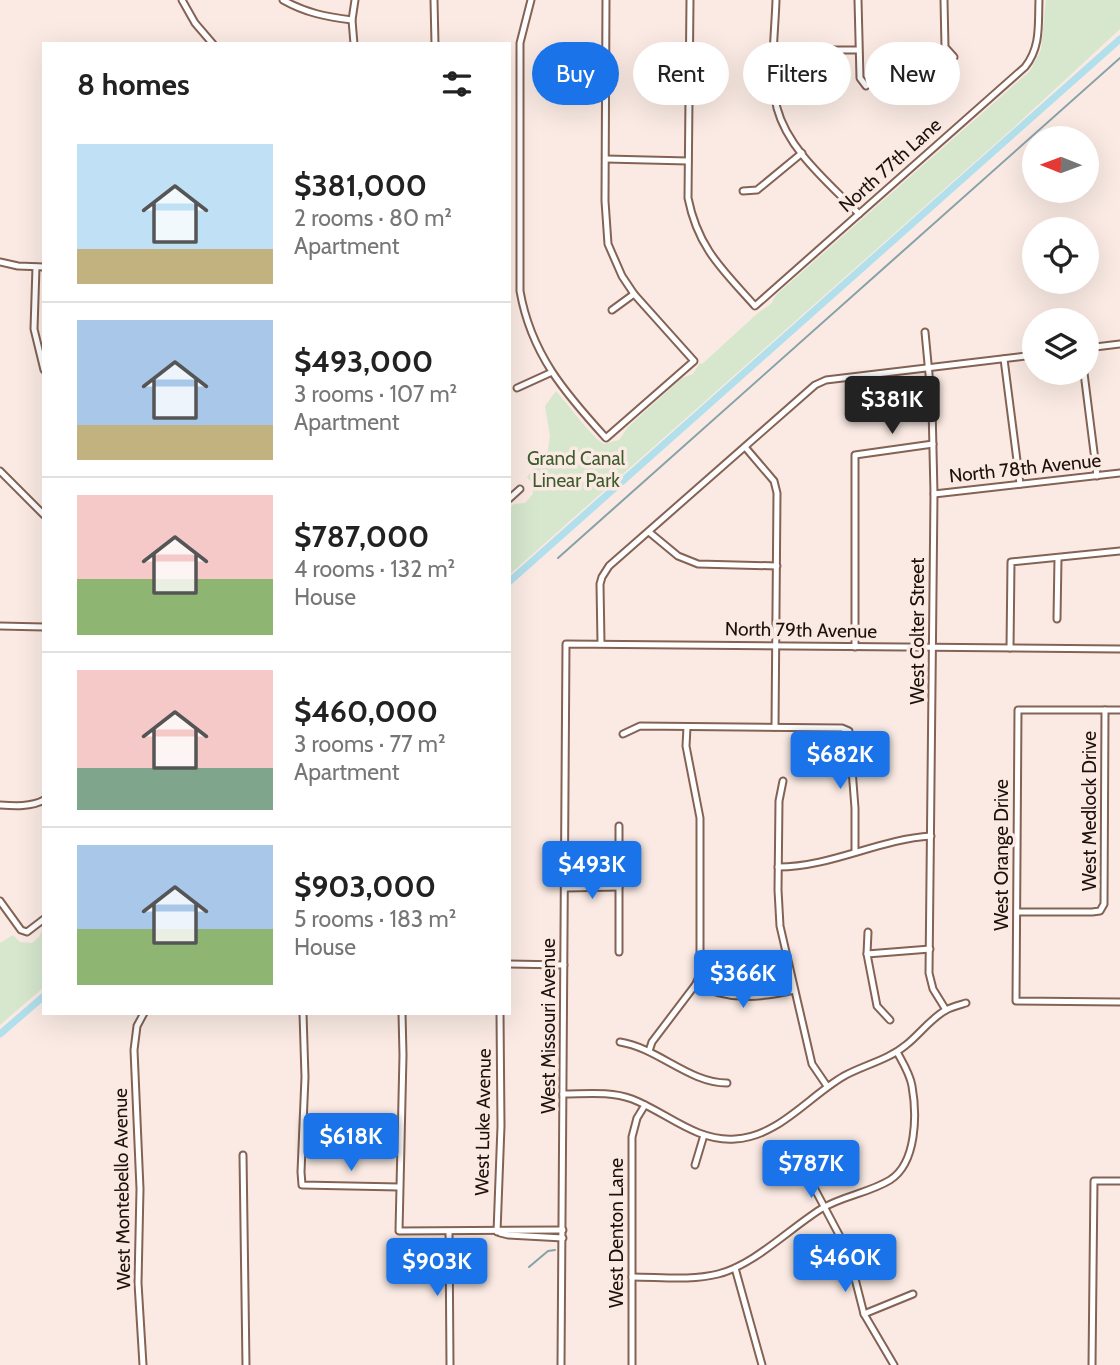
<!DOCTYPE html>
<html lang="en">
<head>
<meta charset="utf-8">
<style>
  :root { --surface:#fff; --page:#f6f6f6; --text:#222; --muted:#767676; --line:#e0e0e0; --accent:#1a73e8 }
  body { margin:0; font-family:Cabin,sans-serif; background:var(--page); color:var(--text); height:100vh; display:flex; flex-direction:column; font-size:26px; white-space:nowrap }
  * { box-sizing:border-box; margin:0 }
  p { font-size:23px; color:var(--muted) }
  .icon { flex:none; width:38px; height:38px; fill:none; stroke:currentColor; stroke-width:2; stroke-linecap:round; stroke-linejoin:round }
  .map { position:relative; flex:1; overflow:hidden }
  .details { position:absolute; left:42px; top:42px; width:469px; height:973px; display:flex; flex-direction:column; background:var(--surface); border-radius:0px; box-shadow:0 7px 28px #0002 }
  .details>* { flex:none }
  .hud { position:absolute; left:532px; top:42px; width:483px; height:63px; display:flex; gap:14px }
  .needle { width:46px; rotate:271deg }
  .tools { position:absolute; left:1022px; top:126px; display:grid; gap:14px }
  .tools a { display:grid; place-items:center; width:77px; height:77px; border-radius:50%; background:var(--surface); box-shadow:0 7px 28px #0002; font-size:35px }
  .price { position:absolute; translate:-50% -60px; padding:0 16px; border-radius:7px; background:var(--accent); color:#fff; font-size:23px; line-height:46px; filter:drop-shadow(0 2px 4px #0008) }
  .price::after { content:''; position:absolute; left:50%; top:42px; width:21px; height:16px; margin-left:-10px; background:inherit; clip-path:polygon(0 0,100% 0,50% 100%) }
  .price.on { background:#222; color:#fff }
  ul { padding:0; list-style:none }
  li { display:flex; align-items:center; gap:21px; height:175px; padding:0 35px }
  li+li { border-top:2px solid var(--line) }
  li span { display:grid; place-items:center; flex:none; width:196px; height:140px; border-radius:0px; color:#555 }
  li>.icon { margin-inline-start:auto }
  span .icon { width:84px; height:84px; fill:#fffc; stroke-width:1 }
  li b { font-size:30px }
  h2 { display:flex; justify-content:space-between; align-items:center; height:84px; padding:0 35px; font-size:30px }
  .pill { padding:0 24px; border-radius:32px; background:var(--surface); box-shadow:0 7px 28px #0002; font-size:24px; line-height:63px }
  .pill.on { background:var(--accent); color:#fff }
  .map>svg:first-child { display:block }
  .green { fill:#d6e7ce }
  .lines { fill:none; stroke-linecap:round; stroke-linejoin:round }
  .stream { stroke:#85a1a9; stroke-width:2 }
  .canal { stroke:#b1dfec; stroke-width:7 }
  .minor-casing { stroke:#846254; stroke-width:9 }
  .minor { stroke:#fff; stroke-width:5 }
  .labels { text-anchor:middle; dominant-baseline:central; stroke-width:7; stroke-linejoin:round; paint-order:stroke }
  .street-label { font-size:19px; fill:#1e110c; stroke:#faeae3 }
  .park-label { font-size:19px; fill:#3d5c2d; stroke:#faeae3 }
</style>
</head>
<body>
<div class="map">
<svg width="1120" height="1365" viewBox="0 0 1120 1365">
  <rect width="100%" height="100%" fill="#faeae3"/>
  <g class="green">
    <path d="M1046,0H1120V29L1012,129L509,575V507L514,504L525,503L533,494L532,484L527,477L548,450L550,436L545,406L556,391C566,402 594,440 604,444L619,440L628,427L682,378L693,374L700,363L702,364L758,313L771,304L776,295L1030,71L1041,50Z"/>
    <polygon points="44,926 44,987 0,1025 0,943 13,935 20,942 32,943 39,937"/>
  </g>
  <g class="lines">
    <g class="stream">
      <polyline points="558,558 1120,58"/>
      <polyline points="529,1267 548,1251 555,1250"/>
    </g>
    <g class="canal">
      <polyline points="509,582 1120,39"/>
      <polyline points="0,1034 44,996"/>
    </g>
    <defs>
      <g id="minor">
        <polyline points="182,0 195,23 213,44"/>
        <path d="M283,0C306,13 327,17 352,20"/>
        <polyline points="434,0 435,44"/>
        <path d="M531,0L520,43V291C531,354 565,393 606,438L694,361L634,294L622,276L608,244L605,201L606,0"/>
        <path d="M690,0L688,198C698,248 722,269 755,306L1025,67C1041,47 1038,25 1039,0"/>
        <path d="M776,0C775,34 769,74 777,108C788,150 830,184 859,214"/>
        <polyline points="858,0 860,78 866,86"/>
        <polyline points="944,0 945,47 954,57"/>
        <polyline points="354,44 352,20 355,0"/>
        <polyline points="775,50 857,50"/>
        <polyline points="606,159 688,161"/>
        <polyline points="743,191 757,190 802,153"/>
        <polyline points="0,262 18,266 44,267"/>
        <polyline points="36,267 34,329 44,370"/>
        <polyline points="612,310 634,294"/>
        <polyline points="925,332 932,406 934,494 929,973 933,989 946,1010"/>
        <polyline points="1087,348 1120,344"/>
        <polyline points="1004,359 1020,484"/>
        <polyline points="1084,373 1097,476"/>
        <polyline points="517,388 550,373"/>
        <polyline points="745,447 774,481 777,493 775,727"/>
        <polyline points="0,471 44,515"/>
        <polyline points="934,494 1120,473"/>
        <polyline points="509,499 520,489"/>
        <polyline points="649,532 678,556 698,564 777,566"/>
        <polyline points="1057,619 1058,558"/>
        <polyline points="0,626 44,627"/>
        <polyline points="601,643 600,584 602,577 609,566 815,385 826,380 1034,355"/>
        <polyline points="855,647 855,455 933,444"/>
        <polyline points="1010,648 1011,562 1120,551"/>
        <polyline points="1120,710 1018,710 1016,1001 1120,1002"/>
        <polyline points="623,734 640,726 842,728 849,731 855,808 855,852"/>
        <polyline points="783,781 779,801 778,890 780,926 812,1064 827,1086"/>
        <path d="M0,805C15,806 31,807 44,800"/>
        <path d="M778,867C831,867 879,839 931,836"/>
        <polyline points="565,888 619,887"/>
        <polyline points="0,901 21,930 27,932 44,919"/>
        <polyline points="1017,912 1092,912 1100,911 1104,904 1105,710"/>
        <polyline points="868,932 867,954 877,1006 890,1020"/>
        <polyline points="619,952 619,826"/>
        <polyline points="867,954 930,949"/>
        <polyline points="509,964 564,965"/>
        <path d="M696,984C728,1001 760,998 794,990"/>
        <polyline points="303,1013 305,1077 301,1172 302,1185 399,1187"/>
        <polyline points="402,1013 403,1055 399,1231 563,1230"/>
        <path d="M620,1042C658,1048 689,1083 727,1083"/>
        <polyline points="649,1051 652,1042 696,984 700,974 700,818 686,746 687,727"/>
        <path d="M563,1094C586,1094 610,1091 632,1099C666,1112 696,1142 735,1139C778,1137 809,1096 844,1076C864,1065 888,1060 906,1045C919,1035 930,1019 946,1010C951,1007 959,1005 966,1003"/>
        <polyline points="243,1155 246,1365"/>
        <polyline points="695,1165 704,1135"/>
        <polyline points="810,1180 845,1246 852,1267 864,1314 894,1365"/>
        <polyline points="449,1232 450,1365"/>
        <polyline points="497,1232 501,1126 500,1013"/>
        <polyline points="500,1233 508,1235 563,1238"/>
        <polyline points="735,1268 762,1365"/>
        <path d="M632,1277C660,1277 691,1281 718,1274C754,1265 789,1229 821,1209C842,1196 869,1193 890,1180C917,1163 917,1114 912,1086C910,1074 903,1063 897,1052"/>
        <polyline points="864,1314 913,1294"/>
        <polyline points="143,1365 138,1283 140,1189 134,1050 137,1026 144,1013"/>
        <polyline points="561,1365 566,644 1120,649"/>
        <polyline points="632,1365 632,1137 637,1118 645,1105"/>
        <polyline points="1092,1365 1094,1181 1120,1181"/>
      </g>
    </defs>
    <use href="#minor" class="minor-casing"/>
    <use href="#minor" class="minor"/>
  </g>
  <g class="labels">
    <g class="street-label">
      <text transform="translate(890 165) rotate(-42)">North 77th Lane</text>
      <text transform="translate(1025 468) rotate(-6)">North 78th Avenue</text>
      <text transform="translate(801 630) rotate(1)">North 79th Avenue</text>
      <text transform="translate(917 631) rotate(-90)">West Colter Street</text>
      <text transform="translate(1089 811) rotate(-90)">West Medlock Drive</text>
      <text transform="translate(1001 855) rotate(-90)">West Orange Drive</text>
      <text transform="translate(548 1026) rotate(-90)">West Missouri Avenue</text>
      <text transform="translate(483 1122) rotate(-89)">West Luke Avenue</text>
      <text transform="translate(122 1189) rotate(-91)">West Montebello Avenue</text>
      <text transform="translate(616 1233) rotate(-90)">West Denton Lane</text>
    </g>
    <g class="park-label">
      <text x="576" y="458">Grand Canal<tspan x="576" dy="22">Linear Park</tspan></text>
    </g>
  </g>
</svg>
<div class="tools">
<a><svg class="needle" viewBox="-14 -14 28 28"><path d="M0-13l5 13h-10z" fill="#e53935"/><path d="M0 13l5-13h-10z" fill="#767676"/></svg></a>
<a><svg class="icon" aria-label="locate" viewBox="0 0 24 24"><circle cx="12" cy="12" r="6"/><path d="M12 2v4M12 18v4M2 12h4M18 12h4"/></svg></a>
<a><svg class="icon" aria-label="layers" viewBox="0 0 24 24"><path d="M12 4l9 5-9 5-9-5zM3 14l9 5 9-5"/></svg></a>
</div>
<b class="price on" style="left:892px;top:436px">$381K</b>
<b class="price" style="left:840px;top:791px">$682K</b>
<b class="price" style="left:592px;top:901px">$493K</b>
<b class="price" style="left:743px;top:1010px">$366K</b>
<b class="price" style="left:351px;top:1173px">$618K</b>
<b class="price" style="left:811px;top:1200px">$787K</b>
<b class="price" style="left:845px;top:1294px">$460K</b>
<b class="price" style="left:437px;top:1298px">$903K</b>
<div class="hud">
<a class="pill on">Buy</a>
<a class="pill">Rent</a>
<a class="pill">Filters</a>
<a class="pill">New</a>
</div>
<section class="details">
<h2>8 homes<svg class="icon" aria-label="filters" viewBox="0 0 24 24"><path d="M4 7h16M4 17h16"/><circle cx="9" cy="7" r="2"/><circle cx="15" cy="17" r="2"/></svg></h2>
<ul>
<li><span style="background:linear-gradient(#bfe0f5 75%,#c2b280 0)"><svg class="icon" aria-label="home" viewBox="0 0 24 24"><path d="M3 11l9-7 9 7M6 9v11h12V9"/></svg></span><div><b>$381,000</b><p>2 rooms · 80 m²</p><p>Apartment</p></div></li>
<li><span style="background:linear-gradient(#a9c7e8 75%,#c2b280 0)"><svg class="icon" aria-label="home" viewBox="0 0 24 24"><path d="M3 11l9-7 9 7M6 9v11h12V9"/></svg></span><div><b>$493,000</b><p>3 rooms · 107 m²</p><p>Apartment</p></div></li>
<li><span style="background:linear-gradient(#f6c9c9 60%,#8fb573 0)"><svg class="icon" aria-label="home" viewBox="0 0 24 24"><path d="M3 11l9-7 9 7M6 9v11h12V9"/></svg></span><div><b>$787,000</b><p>4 rooms · 132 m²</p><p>House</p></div></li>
<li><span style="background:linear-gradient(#f6c9c9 70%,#7fa58c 0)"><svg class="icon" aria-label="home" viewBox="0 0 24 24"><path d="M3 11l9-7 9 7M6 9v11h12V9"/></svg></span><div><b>$460,000</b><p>3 rooms · 77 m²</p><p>Apartment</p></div></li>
<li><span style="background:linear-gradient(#a9c7e8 60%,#8fb573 0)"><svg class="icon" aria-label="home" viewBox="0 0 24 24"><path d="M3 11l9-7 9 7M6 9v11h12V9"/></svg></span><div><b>$903,000</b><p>5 rooms · 183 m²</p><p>House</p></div></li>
</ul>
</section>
</div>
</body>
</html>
